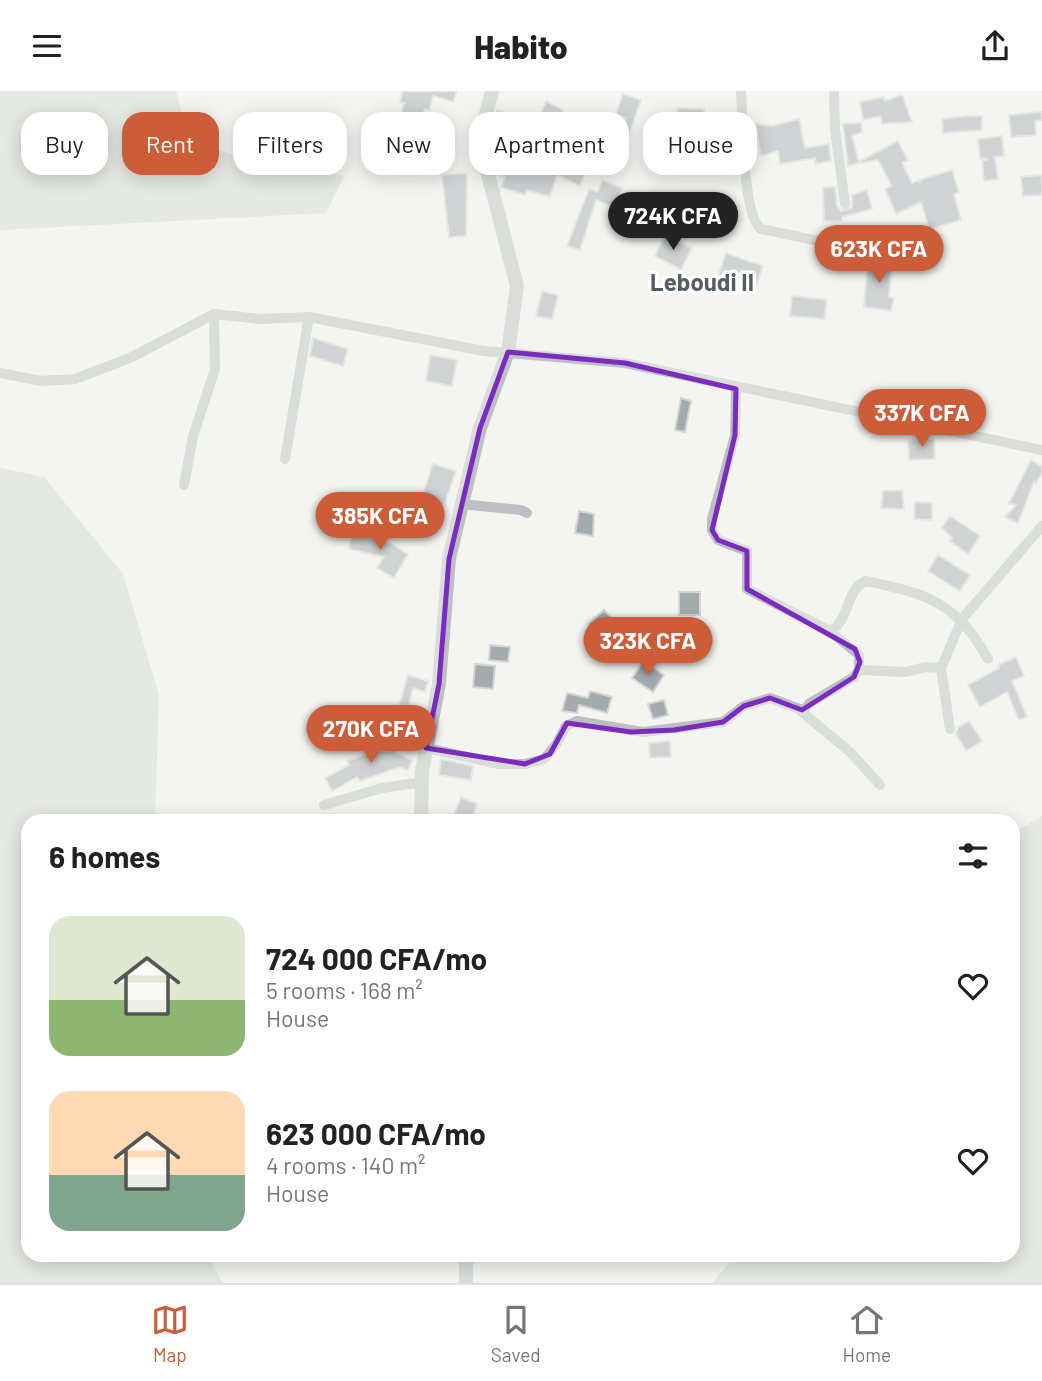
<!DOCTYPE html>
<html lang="en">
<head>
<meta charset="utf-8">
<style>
  :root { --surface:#fff; --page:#f6f6f6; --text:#222; --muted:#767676; --line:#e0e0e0; --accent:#cd5c38 }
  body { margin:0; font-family:Barlow,sans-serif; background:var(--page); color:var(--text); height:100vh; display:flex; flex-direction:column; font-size:26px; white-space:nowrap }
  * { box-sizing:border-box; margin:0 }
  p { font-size:23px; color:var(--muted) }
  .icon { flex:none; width:38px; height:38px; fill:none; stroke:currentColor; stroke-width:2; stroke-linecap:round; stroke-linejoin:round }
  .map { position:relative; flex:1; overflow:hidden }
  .details { position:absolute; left:21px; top:723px; width:999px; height:448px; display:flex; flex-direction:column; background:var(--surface); border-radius:21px; box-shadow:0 4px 18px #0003 }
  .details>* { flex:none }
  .guide { position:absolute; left:21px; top:21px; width:1001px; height:63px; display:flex; gap:14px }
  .price { position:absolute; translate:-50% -60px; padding:0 16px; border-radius:24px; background:var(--accent); color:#fff; font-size:23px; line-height:46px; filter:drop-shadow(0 2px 4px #0008) }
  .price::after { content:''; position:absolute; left:50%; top:42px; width:21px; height:16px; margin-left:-10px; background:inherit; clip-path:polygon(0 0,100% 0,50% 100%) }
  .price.selected { background:#222; color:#fff }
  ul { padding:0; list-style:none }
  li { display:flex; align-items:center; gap:21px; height:175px; padding:0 28px }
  li span { display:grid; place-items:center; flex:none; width:196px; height:140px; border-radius:21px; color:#555 }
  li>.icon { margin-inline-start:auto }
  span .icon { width:84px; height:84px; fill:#fffc; stroke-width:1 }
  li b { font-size:30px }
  h2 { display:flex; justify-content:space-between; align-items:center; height:84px; padding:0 28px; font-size:30px }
  .tag { padding:0 24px; border-radius:21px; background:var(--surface); box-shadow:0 4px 18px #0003; font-size:24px; line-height:63px }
  .tag.selected { background:var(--accent); color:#fff }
  header { display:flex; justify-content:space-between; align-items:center; height:91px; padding:0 28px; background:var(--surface); font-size:32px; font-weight:800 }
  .tabs { display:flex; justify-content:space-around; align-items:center; height:98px; border-top:2px solid var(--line); background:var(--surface); font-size:19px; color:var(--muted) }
  .tabs a { display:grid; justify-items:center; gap:4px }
  .tabs .selected { color:var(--accent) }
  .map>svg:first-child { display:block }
  .green { fill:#d5dad3 }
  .building { fill:#a4abaf; stroke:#d5d5d4; stroke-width:2 }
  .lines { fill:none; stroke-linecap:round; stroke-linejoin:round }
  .minor { stroke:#bcc0c2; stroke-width:10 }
  .tertiary { stroke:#bcc0c2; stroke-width:14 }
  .marked { fill:none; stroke:#7b2cbf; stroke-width:5; stroke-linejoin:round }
  .labels { text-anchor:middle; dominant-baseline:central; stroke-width:7; stroke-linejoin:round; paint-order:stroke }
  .quarter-label { font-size:24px; font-weight:bold; fill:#545d64; stroke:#fff }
</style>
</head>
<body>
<header><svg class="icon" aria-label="menu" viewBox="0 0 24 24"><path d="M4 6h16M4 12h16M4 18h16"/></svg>Habito<svg class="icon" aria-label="share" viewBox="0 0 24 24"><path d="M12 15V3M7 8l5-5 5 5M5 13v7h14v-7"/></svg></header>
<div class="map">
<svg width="1042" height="1192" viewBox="0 0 1042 1192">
  <rect width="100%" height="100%" fill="#f4f4f1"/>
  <g class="green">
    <polygon points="0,0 176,0 188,45 229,63 344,85 326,122 0,139"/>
    <polygon points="0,377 44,386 123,483 159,604 155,730 28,730 28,1164 207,1164 223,1192 0,1192"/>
    <polygon points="1042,725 1042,1192 712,1192 736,1164 1013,1164 1013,742"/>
  </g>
  <g class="building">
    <polygon points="403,0 457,0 453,11 433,5 429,19 425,18 421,29 413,27 412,32 400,28 404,12 400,11"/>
    <polygon points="623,3 641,9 625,55 616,53 626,27 616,23"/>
    <polygon points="902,4 912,31 882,33 880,25 863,29 860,11 884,6 885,10"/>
    <polygon points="546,10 563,19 557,36 575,42 573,48 595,55 580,95 557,84 550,106 527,99 525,104 501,96 505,86 498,84 496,77 508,46 529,53"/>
    <polygon points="677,17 704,18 704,35 690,36 690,31 675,29"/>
    <polygon points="497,19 515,25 510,44 492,38"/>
    <polygon points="1042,21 1042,29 1035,30 1036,44 1011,46 1009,24"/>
    <polygon points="965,25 982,25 982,39 943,42 942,28"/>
    <polygon points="799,28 805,57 829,53 831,70 816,73 815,67 780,73 778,60 761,65 755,33 772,35"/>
    <polygon points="861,32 862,41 852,45 859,72 848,75 843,33"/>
    <polygon points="1002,45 1004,65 995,66 998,88 984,90 982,70 988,68 980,67 978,48"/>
    <polygon points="898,50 908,69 902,72 912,92 918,90 920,92 919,89 952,79 959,101 954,103 961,129 929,138 921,111 896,123 885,98 892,95 878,69 861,72 860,70"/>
    <polygon points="467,82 466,145 449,146 442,84"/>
    <polygon points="1042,84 1042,104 1023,105 1021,86"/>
    <polygon points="602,89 622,97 614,116 596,109 580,159 567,155 589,98 598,101"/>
    <polygon points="835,96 837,115 841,120 852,117 852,104 867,99 872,118 842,126 842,130 824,130 823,97"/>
    <polygon points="665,144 692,157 681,179 655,165"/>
    <polygon points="726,162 763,175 753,204 716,191"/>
    <polygon points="868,167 892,170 889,206 894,207 891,220 864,216"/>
    <polygon points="542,200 558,204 552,228 536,225"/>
    <polygon points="792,205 827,209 824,228 790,225"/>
    <polygon points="313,247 348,258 343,275 310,265"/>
    <polygon points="430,264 457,269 452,295 426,290"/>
    <polygon points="681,307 691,310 685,341 675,339"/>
    <polygon points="934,348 935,368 909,369 908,349"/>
    <polygon points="1031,369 1042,376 1042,383 1036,392 1034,391 1018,432 1005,426 1016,414 1009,412"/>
    <polygon points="433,373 456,380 443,418 420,411"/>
    <polygon points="902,399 904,418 881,417 883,400"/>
    <polygon points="915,411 932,412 932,429 914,428"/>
    <polygon points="579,420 594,423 593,445 575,442"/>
    <polygon points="950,425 980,445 968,463 950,450 952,447 942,437"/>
    <polygon points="352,442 372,447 374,443 408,463 394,487 377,477 384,466 349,458"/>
    <polygon points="938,464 970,484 960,500 928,480"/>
    <rect x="679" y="501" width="21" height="23"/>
    <polygon points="604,519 619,535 606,546 599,538 595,542 588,533"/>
    <polygon points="490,554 510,556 508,571 489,569"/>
    <polygon points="1016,566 1024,585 1012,590 1027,626 1019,629 1007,601 980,616 968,594 999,577 998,574"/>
    <polygon points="644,570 664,584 653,601 632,587"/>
    <polygon points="475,573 495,575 493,598 473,596"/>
    <polygon points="408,584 428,590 425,601 413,597 406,625 397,623"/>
    <polygon points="590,600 612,606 607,622 579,614 577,622 562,620 567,602 588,607"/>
    <polygon points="664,609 668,624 653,628 648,613"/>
    <polygon points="969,630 982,650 966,660 956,643 958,637"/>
    <polygon points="393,642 401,644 396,662 412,669 408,679 400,676 360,690 357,686 332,700 325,687 349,674 347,670 389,655"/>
    <polygon points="670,650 671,666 650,667 649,652"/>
    <polygon points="441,668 473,675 471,689 439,684"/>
    <polygon points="461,706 477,713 471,730 454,724"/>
  </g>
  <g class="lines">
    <g class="minor">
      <path d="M741,0C743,28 742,123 761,138L866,160"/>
      <polyline points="834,0 835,38 845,113"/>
      <polyline points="0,282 41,290 75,288 132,266 214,223 260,228 309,226 484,260 625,272 1042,359"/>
      <polyline points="736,298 735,344 712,428 712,439 718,449 747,460 747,498 830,540 859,564 859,579 854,586 810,612 802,621 850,661 880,694"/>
      <polyline points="285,368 309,226"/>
      <polyline points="184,394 193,345 215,278 214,223"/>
      <polyline points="461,413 521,419 527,422"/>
      <path d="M830,540C850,531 845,498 866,490C928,503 956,511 988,568"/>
      <polyline points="859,579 906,581 925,576 941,577"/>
      <polyline points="950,638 941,577 962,528 1042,435"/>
      <polyline points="426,657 499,673 525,673 544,668 556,654 566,635 577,630 643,641 723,631 744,615 770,607 802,619"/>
      <polyline points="324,714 382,697 422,691"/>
      <polyline points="812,1164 821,1166"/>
    </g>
    <g class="tertiary">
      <polyline points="421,730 422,680 439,593 449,468 480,337 508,261 517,195 483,64 481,42 492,0"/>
      <polyline points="466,1164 466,1192"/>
    </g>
  </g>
  <path d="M0 0H1042V1192H0ZM508,261L625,272L736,298L735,344L712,439L718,449L747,460V498L855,558L860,571L854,586L802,619L770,607L744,615L723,631L674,639L631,641L567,632L550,663L525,673L426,657L439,593L449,468L480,337Z" fill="#f4f4f1" fill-opacity=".55" fill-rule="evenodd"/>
  <path class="marked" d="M508,261L625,272L736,298L735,344L712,439L718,449L747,460V498L855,558L860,571L854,586L802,619L770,607L744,615L723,631L674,639L631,641L567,632L550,663L525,673L426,657L439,593L449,468L480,337Z"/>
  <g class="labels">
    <g class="quarter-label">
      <text x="702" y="190">Leboudi II</text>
    </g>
  </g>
</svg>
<b class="price selected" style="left:673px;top:161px">724K CFA</b>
<b class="price" style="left:879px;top:194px">623K CFA</b>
<b class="price" style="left:922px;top:358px">337K CFA</b>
<b class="price" style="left:380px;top:461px">385K CFA</b>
<b class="price" style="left:648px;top:586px">323K CFA</b>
<b class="price" style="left:371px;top:674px">270K CFA</b>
<div class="guide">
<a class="tag">Buy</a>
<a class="tag selected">Rent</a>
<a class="tag">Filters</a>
<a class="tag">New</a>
<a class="tag">Apartment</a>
<a class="tag">House</a>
</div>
<section class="details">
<h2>6 homes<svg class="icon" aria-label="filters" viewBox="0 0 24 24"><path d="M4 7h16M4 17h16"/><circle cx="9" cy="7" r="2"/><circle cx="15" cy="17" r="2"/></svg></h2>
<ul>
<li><span style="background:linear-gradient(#dfe7d0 60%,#8fb573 0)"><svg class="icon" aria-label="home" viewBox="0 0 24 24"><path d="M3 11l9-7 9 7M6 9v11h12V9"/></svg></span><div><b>724 000 CFA/mo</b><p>5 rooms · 168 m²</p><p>House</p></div><svg class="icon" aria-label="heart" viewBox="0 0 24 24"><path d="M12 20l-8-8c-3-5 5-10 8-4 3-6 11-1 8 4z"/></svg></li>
<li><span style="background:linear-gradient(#ffd9b3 60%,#7fa58c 0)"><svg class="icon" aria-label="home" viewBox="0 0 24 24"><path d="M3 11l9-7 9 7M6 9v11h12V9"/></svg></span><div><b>623 000 CFA/mo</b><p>4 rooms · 140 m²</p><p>House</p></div><svg class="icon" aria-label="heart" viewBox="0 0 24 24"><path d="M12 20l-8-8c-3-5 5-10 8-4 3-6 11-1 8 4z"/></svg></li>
</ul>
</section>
</div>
<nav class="tabs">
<a class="selected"><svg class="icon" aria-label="map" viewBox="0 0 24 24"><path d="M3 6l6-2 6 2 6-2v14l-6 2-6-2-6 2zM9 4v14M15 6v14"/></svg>Map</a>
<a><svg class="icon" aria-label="saved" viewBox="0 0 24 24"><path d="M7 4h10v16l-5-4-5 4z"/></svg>Saved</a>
<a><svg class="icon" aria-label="home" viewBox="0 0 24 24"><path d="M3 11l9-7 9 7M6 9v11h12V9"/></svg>Home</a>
</nav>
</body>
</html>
